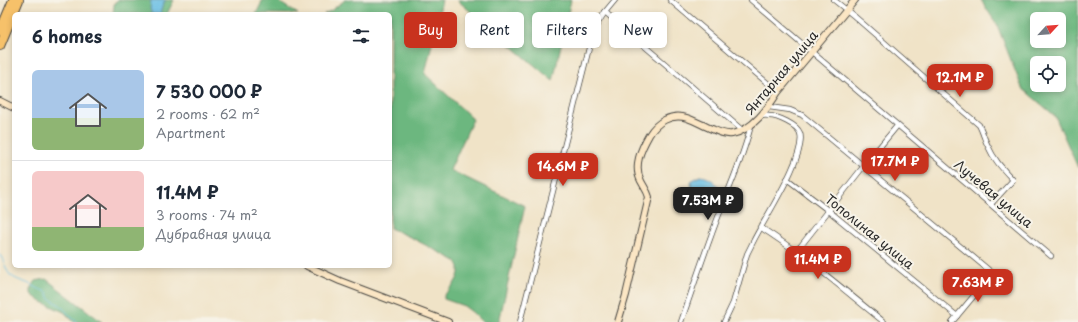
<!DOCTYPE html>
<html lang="en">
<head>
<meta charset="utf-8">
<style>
  :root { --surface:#fff; --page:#f6f6f7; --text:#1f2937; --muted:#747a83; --line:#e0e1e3; --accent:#c8321e }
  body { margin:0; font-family:"Playpen Sans",sans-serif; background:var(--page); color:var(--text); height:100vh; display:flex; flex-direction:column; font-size:15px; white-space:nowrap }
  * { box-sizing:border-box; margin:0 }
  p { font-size:13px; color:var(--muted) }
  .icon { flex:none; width:22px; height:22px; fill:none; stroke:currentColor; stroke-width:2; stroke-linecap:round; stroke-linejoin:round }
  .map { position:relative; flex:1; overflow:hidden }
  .drawer { position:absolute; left:12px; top:12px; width:380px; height:256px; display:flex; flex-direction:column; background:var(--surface); border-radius:6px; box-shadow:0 2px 6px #0003 }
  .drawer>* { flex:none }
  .hud { position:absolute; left:404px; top:12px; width:380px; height:36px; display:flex; gap:8px }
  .needle { width:26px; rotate:64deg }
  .controls { position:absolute; left:1030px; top:12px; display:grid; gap:8px }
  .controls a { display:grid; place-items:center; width:36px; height:36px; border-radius:6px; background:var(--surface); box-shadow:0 2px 6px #0003; font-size:20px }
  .price { position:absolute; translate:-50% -34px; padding:0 9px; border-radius:8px; background:var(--accent); color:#fff; font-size:13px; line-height:26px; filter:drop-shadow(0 1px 2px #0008) }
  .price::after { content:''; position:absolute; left:50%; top:24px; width:12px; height:9px; margin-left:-6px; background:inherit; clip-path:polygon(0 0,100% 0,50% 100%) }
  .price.selected { background:#222; color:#fff }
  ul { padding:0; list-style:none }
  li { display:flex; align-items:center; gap:12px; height:100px; padding:0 20px }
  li+li { border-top:1px solid var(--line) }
  li span { display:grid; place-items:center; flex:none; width:112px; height:80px; border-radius:6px; color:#555 }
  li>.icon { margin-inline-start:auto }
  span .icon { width:48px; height:48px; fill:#fffc; stroke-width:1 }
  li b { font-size:17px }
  h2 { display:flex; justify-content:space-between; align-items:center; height:48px; padding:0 20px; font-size:17px }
  .chip { padding:0 14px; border-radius:6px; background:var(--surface); box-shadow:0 2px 6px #0003; font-size:14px; line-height:36px }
  .chip.selected { background:var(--accent); color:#fff }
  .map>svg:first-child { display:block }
  .forest { fill:#6cb77f; stroke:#4c7155; fill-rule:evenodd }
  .water { fill:#67bee4; stroke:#497488 }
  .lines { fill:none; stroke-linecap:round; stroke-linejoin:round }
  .stream { stroke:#67bee4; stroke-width:1 }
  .street-casing { stroke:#494742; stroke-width:6 }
  .secondary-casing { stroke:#494742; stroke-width:8 }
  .highway-casing { stroke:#494742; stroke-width:10 }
  .street { stroke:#fff; stroke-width:4.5 }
  .secondary { stroke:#fbe6c4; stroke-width:6 }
  .highway { stroke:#f6c16b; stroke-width:8 }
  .labels { text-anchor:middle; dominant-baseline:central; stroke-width:4; stroke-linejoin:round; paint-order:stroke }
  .street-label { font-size:13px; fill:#2b2b2b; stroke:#f7f3e8 }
</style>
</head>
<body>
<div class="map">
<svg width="1078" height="322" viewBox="0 0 1078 322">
  <rect width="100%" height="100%" fill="#f7f3e8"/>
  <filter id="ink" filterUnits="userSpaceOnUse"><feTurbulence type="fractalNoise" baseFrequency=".025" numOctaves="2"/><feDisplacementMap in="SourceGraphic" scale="8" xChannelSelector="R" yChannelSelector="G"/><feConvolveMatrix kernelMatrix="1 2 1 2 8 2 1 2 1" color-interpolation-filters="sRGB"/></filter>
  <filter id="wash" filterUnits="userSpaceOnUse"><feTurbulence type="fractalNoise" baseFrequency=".012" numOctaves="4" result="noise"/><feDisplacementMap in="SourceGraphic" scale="16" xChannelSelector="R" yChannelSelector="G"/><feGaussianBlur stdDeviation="0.9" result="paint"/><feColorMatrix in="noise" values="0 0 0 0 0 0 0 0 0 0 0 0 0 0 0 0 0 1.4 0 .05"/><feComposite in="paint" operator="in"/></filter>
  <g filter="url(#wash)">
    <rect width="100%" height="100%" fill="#f0e3c7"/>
    <g class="forest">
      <polygon points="118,0 174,0 167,14 113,14 114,5 115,2"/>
      <polygon points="262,0 279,0 282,4 298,14 256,14 261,4"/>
      <path d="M345,0H442L425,74L473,119L450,170L525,206L499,322H482L472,312L464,306L444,299V295C451,288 461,278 459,267C459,266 456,261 456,261L412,238L390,228V14H324L332,10Z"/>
      <polygon points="457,0 571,0 553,81"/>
      <path d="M981,0H1078V168L1055,116L1022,88L997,25ZM1037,19H1059V41H1037ZM1037,63H1059V85H1037Z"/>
      <polygon points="46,279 102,322 74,322 64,312 40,301 31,294 31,288 35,281"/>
    </g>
    <g class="water">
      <polygon points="151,0 166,0 163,4 160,14 152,14 150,9"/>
      <path d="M700,176C714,176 732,197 714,206L707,203L692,192L691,181Z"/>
    </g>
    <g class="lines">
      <path class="stream" d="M0,255C5,261 5,269 10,275C15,279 21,281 27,283C34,286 40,290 47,292L50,299L60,305L71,317L77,322"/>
    </g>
  </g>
  <g filter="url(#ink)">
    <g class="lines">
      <defs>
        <g id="street">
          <polyline points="670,0 778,92"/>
          <polyline points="751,0 1051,256"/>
          <path d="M834,0L854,16L979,125C983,132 984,139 988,146C994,160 1003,169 1013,180L991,204"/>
          <polyline points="605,12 742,130"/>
          <polyline points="769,107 790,110 802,115 1008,286"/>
          <polyline points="787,179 829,211 957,316"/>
          <path d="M760,227C803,254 844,290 884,322"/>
          <polyline points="796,252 863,167 897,126"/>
          <polyline points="520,322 589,48 596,26 605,12 615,0"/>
          <path d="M681,322C694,285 706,248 720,212C731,183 744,155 751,125"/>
          <path d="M724,322L733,303L747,254L753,242C764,219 807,155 800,133C797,125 778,116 769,116C766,115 763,116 760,116"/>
          <polyline points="952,322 992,274"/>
        </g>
        <g id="secondary">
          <polyline points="0,101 14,108"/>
          <polyline points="307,266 340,281 448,322"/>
          <path d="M618,322L626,295L649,197C647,190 644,187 641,181C633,166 641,149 649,135C657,122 671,113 687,118C696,121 704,126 712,129C719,132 725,135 732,134C753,130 768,108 778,92L855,0"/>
        </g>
        <g id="highway">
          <polyline points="0,31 13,0"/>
          <polyline points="0,46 19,0"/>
        </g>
      </defs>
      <use href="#street" class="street-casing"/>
      <use href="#secondary" class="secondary-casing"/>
      <use href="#highway" class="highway-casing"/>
      <use href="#street" class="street"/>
      <use href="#secondary" class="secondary"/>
      <use href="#highway" class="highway"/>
    </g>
  </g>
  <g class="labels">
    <g class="street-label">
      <text transform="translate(781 72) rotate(-50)">Янтарная улица</text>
      <text transform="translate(994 193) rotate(40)">Лучевая улица</text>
      <text transform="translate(870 231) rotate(39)">Тополиная улица</text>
    </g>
  </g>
</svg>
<div class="controls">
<a><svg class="needle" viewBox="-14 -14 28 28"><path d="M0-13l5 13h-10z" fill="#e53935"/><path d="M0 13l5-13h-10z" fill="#747a83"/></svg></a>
<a><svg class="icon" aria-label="locate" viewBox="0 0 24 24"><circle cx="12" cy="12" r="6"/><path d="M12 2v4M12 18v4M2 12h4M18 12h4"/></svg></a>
</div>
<b class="price" style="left:960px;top:98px">12.1M ₽</b>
<b class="price" style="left:895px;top:182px">17.7M ₽</b>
<b class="price" style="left:563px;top:187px">14.6M ₽</b>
<b class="price selected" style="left:708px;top:221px">7.53M ₽</b>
<b class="price" style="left:818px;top:280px">11.4M ₽</b>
<b class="price" style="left:978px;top:303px">7.63M ₽</b>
<div class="hud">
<a class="chip selected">Buy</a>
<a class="chip">Rent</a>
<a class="chip">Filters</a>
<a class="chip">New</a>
</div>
<section class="drawer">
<h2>6 homes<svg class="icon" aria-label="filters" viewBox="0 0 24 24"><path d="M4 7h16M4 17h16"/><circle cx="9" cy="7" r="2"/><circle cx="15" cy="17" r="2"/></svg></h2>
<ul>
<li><span style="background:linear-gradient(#a9c7e8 60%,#8fb573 0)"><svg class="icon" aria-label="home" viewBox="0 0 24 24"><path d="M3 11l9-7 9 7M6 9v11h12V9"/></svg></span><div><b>7 530 000 ₽</b><p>2 rooms · 62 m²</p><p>Apartment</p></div></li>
<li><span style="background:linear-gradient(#f6c9c9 70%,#8fb573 0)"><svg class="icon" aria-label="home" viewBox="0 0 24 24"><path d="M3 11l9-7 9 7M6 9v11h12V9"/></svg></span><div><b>11.4M ₽</b><p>3 rooms · 74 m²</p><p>Дубравная улица</p></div></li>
</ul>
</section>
</div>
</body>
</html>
